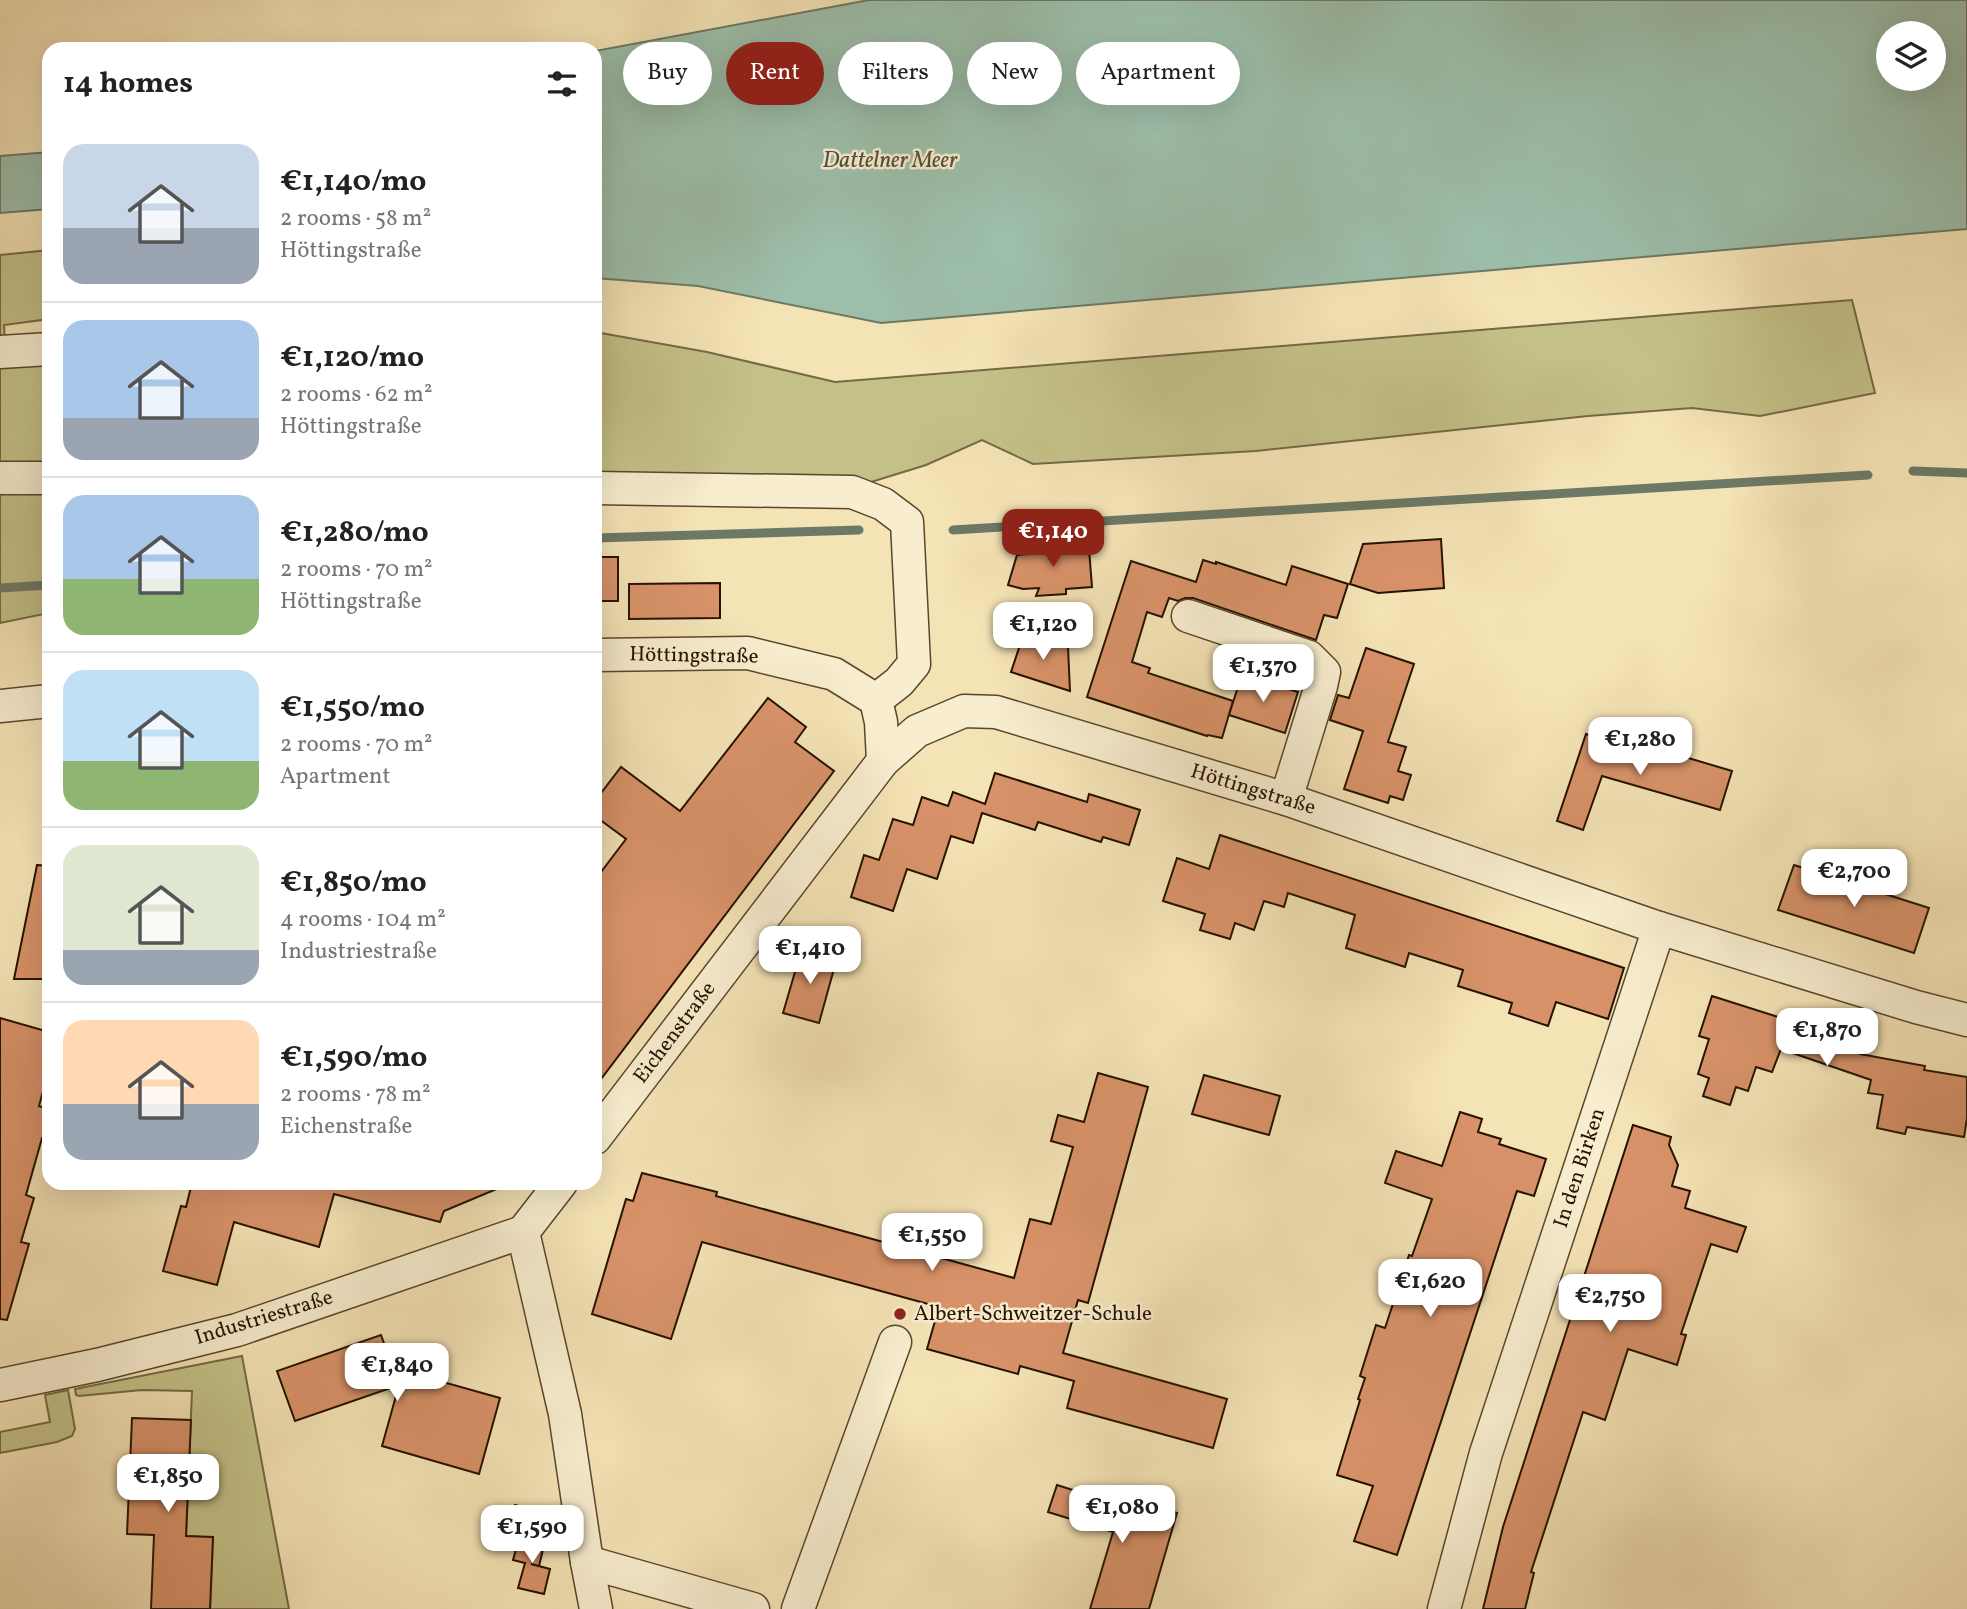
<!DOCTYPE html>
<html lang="en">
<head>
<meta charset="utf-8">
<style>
  :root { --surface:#fff; --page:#f2f2f2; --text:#222; --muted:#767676; --line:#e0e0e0; --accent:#8f2418 }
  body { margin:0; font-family:Vollkorn,serif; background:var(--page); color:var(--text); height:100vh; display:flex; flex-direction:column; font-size:26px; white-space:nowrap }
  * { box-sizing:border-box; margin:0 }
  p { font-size:23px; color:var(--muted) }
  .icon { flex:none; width:38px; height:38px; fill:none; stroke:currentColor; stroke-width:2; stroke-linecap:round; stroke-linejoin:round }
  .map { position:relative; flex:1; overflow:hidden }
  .drawer { position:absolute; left:42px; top:42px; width:560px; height:1148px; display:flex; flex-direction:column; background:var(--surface); border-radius:21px; box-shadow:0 7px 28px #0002 }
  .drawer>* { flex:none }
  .top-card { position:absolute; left:623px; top:42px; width:665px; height:63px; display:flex; gap:14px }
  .fabs { position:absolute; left:1876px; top:21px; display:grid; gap:14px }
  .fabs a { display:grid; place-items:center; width:70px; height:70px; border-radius:50%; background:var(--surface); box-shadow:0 7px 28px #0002; font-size:35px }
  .price { position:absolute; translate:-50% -60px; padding:0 16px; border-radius:14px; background:#fff; color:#222; font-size:23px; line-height:46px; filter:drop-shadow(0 2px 4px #0008) }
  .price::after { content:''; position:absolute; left:50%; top:42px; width:21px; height:16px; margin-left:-10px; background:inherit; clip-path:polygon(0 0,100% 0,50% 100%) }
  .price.selected { background:var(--accent); color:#fff }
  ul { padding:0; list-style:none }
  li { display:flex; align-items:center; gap:21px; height:175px; padding:0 21px }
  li+li { border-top:2px solid var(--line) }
  li span { display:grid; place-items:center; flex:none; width:196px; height:140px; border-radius:21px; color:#555 }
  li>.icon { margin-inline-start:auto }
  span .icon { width:84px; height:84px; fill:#fffc; stroke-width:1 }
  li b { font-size:30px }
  h2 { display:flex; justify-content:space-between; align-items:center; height:84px; padding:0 21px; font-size:30px }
  .chip { padding:0 24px; border-radius:32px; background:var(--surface); box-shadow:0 7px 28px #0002; font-size:24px; line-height:63px }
  .chip.selected { background:var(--accent); color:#fff }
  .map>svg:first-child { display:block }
  .green { fill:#c4c188; stroke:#746a44; stroke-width:2 }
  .water { fill:#9cbeaa; stroke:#6c7966; stroke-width:2; fill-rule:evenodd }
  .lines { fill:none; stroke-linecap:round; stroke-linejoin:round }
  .stream { stroke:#6c7966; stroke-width:9 }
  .building { fill:#d89269; stroke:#251201; stroke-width:2 }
  .minor-casing { stroke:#59462e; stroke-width:35 }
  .minor { stroke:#f8edcf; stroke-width:32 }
  .poi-dot { fill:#8f2418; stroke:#f8edcf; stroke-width:2.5 }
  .labels { text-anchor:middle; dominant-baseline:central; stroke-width:5; stroke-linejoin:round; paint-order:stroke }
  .street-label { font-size:21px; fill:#251201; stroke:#f8edcf }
  .poi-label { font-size:21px; fill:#251201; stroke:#f8edcf; text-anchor:start }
  .water-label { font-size:23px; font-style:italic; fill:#4f4e3c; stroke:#f8edcf }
</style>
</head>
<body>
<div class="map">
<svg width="1967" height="1609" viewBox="0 0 1967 1609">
  <rect width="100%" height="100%" fill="#f4e3b5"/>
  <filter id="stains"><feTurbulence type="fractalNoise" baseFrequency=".00286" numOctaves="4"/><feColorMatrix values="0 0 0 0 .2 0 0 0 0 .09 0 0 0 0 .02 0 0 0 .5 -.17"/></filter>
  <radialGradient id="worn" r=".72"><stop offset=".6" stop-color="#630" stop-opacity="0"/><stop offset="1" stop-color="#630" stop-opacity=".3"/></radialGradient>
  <g class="green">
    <polygon points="49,250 49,319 4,325 6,357 49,353 49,474 0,474 0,255"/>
    <polygon points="1852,300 1875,393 1760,416 1692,408 1588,416 1256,451 1033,464 982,440 926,465 855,487 595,483 595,332 707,352 835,382"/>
    <polygon points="0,482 49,483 49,613 0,623"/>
    <polygon points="242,1356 289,1609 210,1609 213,1538 186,1536 192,1391 142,1390 79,1396 76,1395 75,1389"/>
    <polygon points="68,1390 75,1429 72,1436 57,1442 0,1453 0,1432 50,1422 45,1395"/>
  </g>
  <g class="water">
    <path d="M869,0H1967V229L881,323L698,286L595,278V51ZM1888,33H1934V79H1888Z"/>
    <polygon points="49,152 49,209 0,213 0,156"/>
  </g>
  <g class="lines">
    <g class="stream">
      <polyline points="1913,471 1967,473"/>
      <polyline points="953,530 1868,475"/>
      <polyline points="595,538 859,530"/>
      <polyline points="0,588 49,585"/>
    </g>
  </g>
  <g class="building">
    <polygon points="1060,522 1063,522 1064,551 1089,549 1092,587 1066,589 1066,594 1036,596 1039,588 1023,589 1008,585 1017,555 1051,552"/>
    <polygon points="1441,539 1444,588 1378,593 1350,584 1363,544"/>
    <rect x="595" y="557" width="23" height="44"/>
    <polygon points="1203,560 1216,564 1216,562 1286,585 1292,566 1348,584 1337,618 1324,615 1316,640 1193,598 1185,598 1178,601 1169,598 1162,617 1147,612 1132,662 1150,668 1148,673 1233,701 1222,738 1208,735 1207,736 1087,697 1131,561 1196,582"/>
    <polygon points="720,583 720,618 629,619 629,584"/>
    <polygon points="1024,633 1068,647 1070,691 1011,672"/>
    <polygon points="1366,648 1414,664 1388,742 1406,747 1398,771 1411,775 1403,800 1390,796 1388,803 1344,789 1363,731 1330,720 1338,695 1349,698"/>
    <polygon points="1242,674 1298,692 1285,733 1229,715"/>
    <polygon points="768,698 806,727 795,742 834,771 595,1087 595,880 626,839 595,816 595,801 621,767 680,811"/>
    <polygon points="1586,734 1636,751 1638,743 1732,771 1720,810 1602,776 1583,830 1557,821"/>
    <polygon points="995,773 1087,802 1089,794 1140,810 1129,845 1103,837 1101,842 1038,822 1035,830 982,813 973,843 951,836 937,879 907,869 893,911 851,897 864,855 879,860 893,819 913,825 922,797 948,806 953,792 985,804"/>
    <polygon points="1220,835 1624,968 1608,1019 1556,1002 1548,1026 1509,1013 1512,1003 1458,986 1463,970 1409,953 1405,967 1346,948 1355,915 1288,893 1284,907 1264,901 1254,930 1235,923 1230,939 1200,930 1205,914 1163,901 1177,858 1209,869"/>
    <polygon points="37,865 49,866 49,979 14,979"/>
    <polygon points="1794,865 1929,908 1914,953 1778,910"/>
    <polygon points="802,948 837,958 819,1023 783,1013"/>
    <polygon points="1712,996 1863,1044 1860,1054 1925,1066 1924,1070 1967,1077 1967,1118 1964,1137 1907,1127 1905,1134 1877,1128 1883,1095 1868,1093 1871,1080 1781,1049 1772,1072 1756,1067 1748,1091 1736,1087 1730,1105 1703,1096 1709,1078 1698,1074 1709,1039 1699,1036"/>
    <polygon points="0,1018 49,1032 49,1070 39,1106 49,1109 49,1125 45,1139 42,1138 26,1195 34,1198 21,1242 29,1244 7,1320 0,1319"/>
    <polygon points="1098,1073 1148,1087 1088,1303 1078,1300 1063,1353 1227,1399 1213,1448 1067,1408 1074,1381 1020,1366 1018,1374 927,1349 939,1307 702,1242 671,1339 592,1314 626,1199 633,1201 642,1173 717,1192 716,1196 1014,1278 1030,1219 1051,1224 1073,1147 1051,1141 1058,1115 1084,1122"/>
    <polygon points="1204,1075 1280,1096 1269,1135 1192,1114"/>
    <polygon points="1460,1112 1482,1119 1478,1132 1501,1139 1499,1144 1546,1159 1534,1196 1517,1191 1397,1555 1354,1541 1373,1486 1337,1475 1360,1400 1358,1399 1365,1378 1360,1376 1376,1325 1385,1328 1409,1255 1412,1256 1432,1199 1385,1183 1396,1151 1442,1166"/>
    <polygon points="1633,1125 1671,1137 1669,1145 1678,1165 1672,1186 1690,1191 1685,1208 1746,1227 1737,1252 1711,1244 1681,1334 1686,1335 1677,1365 1628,1349 1605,1420 1583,1412 1531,1572 1534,1573 1525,1609 1483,1609 1503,1527"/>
    <polygon points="192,1183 511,1183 444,1211 440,1222 334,1194 319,1247 234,1222 217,1285 163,1271 181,1206 186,1207"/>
    <polygon points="381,1335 393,1368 500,1398 479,1474 382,1446 399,1385 295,1421 277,1371"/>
    <polygon points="132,1418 191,1420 186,1536 213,1537 210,1609 151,1609 154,1535 127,1534"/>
    <polygon points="1057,1485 1120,1505 1122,1496 1177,1513 1149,1609 1090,1609 1113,1532 1048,1512"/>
    <polygon points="515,1505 541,1512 534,1538 509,1532"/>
    <polygon points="520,1535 545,1541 539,1566 531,1564 550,1569 544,1594 518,1588 525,1563 513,1560"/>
  </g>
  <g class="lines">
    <defs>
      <g id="minor">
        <polyline points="0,352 49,349"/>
        <polyline points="0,478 49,478"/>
        <polyline points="595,488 852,492 883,504 907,522 914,664 899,682 876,700"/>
        <polyline points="1188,616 1309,657 1324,672 1321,686 1286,799"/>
        <polyline points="595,655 748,653 834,674 876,700 881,722 883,761"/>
        <polyline points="0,706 49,701"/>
        <polyline points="595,1138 883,761 917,731 964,711 996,712 1286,799 1659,928 1916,1007 1967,1020"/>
        <polyline points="561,1183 523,1232 565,1414 587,1562 596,1609"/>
        <polyline points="0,1385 97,1365 237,1330 523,1232"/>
        <polyline points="587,1562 753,1609"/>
        <polyline points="798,1609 895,1342"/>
        <polyline points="1444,1609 1486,1453 1659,928"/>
      </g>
    </defs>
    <use href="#minor" class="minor-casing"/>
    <use href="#minor" class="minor"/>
  </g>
  <circle class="poi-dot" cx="900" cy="1314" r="7"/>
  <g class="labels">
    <g class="street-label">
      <text transform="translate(694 656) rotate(1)">Höttingstraße</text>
      <text transform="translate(1253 790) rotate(17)">Höttingstraße</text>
      <text transform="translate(675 1033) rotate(-53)">Eichenstraße</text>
      <text transform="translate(1580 1168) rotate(-72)">In den Birken</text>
      <text transform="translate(264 1318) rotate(-17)">Industriestraße</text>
    </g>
    <g class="poi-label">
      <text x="914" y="1314">Albert-Schweitzer-Schule</text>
    </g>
    <g class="water-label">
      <text x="890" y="161">Dattelner Meer</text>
    </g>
  </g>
  <rect width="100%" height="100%" filter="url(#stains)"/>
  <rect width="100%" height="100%" fill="url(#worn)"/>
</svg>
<div class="fabs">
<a><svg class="icon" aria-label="layers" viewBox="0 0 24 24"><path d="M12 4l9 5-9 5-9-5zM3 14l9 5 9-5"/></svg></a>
</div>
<b class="price selected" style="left:1053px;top:569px">€1,140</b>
<b class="price" style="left:1043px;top:662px">€1,120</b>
<b class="price" style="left:1263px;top:704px">€1,370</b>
<b class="price" style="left:1640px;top:777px">€1,280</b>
<b class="price" style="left:1854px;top:909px">€2,700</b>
<b class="price" style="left:810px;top:986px">€1,410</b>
<b class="price" style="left:1827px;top:1068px">€1,870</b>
<b class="price" style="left:932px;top:1273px">€1,550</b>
<b class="price" style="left:1430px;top:1319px">€1,620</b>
<b class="price" style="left:1610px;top:1334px">€2,750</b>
<b class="price" style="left:397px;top:1403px">€1,840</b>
<b class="price" style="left:168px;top:1514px">€1,850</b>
<b class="price" style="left:1122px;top:1545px">€1,080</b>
<b class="price" style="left:532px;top:1565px">€1,590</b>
<div class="top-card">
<a class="chip">Buy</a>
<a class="chip selected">Rent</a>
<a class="chip">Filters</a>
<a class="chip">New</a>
<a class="chip">Apartment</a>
</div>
<section class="drawer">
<h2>14 homes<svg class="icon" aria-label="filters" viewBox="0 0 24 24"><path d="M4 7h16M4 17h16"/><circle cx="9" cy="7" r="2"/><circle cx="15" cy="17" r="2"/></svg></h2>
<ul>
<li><span style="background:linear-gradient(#c9d6e8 60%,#9aa5b1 0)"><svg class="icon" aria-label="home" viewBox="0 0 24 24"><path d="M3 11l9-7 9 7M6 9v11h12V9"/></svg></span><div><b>€1,140/mo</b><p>2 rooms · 58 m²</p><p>Höttingstraße</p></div></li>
<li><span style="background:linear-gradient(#a9c7e8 70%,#9aa5b1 0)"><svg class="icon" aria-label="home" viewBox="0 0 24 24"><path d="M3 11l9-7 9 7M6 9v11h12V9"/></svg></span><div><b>€1,120/mo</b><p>2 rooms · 62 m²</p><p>Höttingstraße</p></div></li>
<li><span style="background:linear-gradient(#a9c7e8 60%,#8fb573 0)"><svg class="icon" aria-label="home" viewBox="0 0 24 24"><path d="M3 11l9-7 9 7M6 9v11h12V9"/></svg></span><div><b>€1,280/mo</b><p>2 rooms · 70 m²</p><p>Höttingstraße</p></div></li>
<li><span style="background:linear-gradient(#bfe0f5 65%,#8fb573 0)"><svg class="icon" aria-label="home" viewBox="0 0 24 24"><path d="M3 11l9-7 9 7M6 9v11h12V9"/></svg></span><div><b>€1,550/mo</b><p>2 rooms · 70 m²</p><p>Apartment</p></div></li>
<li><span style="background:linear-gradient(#dfe7d0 75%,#9aa5b1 0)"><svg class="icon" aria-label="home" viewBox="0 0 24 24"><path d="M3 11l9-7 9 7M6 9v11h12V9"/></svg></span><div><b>€1,850/mo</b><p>4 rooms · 104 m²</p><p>Industriestraße</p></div></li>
<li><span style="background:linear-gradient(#ffd9b3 60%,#9aa5b1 0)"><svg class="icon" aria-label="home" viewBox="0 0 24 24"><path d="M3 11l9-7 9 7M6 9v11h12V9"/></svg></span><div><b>€1,590/mo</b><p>2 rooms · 78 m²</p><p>Eichenstraße</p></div></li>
</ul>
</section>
</div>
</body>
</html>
